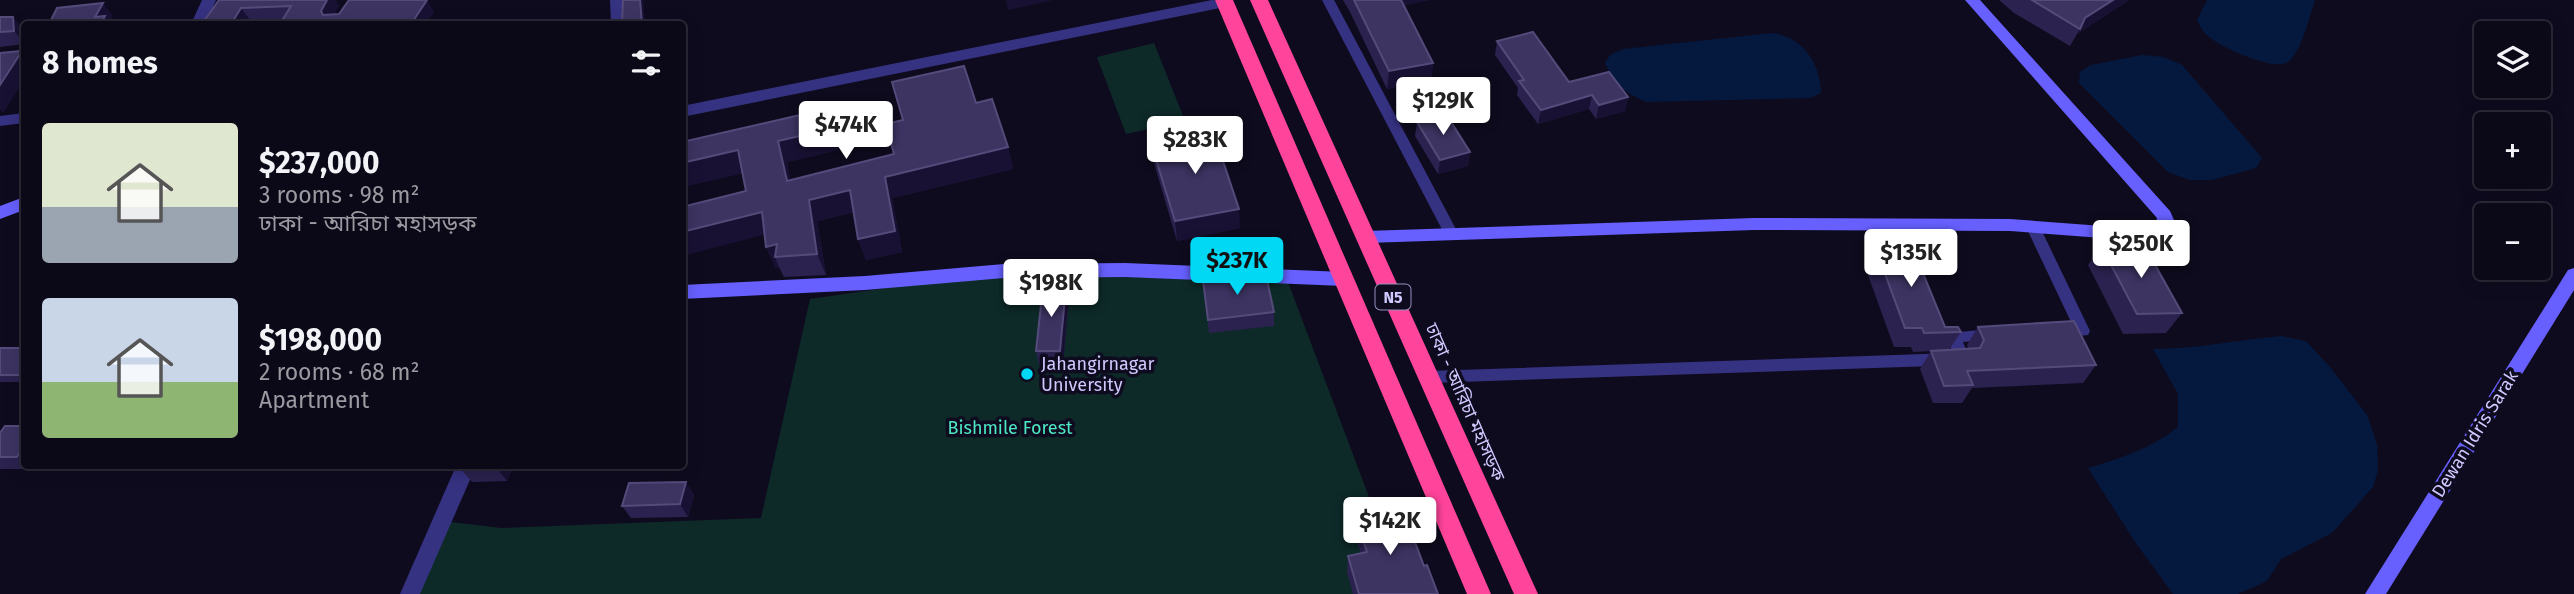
<!DOCTYPE html>
<html lang="en">
<head>
<meta charset="utf-8">
<style>
  :root { --surface:#0b0817; --page:#141120; --text:#f1f3f6; --muted:#9a9aa1; --line:#2b2936; --accent:#00d8f4 }
  body { margin:0; font-family:"Fira Sans","Noto Sans Bengali",sans-serif; background:var(--page); color:var(--text); height:100vh; display:flex; flex-direction:column; font-size:26px; white-space:nowrap }
  * { box-sizing:border-box; margin:0 }
  p { font-size:23px; color:var(--muted) }
  .icon { flex:none; width:38px; height:38px; fill:none; stroke:currentColor; stroke-width:2; stroke-linecap:round; stroke-linejoin:round }
  .map { position:relative; flex:1; overflow:hidden }
  .sheet { position:absolute; left:21px; top:21px; width:665px; height:448px; display:flex; flex-direction:column; background:var(--surface); border-radius:7px; box-shadow:0 4px 18px #0003,0 0 0 2px var(--line) }
  .sheet>* { flex:none }
  .tools { position:absolute; left:2474px; top:21px; display:grid; gap:14px }
  .tools a { display:grid; place-items:center; width:77px; height:77px; border-radius:7px; background:var(--surface); box-shadow:0 4px 18px #0003,0 0 0 2px var(--line); font-size:35px }
  .price { position:absolute; translate:-50% -60px; padding:0 16px; border-radius:7px; background:#fff; color:#222; font-size:23px; line-height:46px; filter:drop-shadow(0 2px 4px #0008) }
  .price::after { content:''; position:absolute; left:50%; top:42px; width:21px; height:16px; margin-left:-10px; background:inherit; clip-path:polygon(0 0,100% 0,50% 100%) }
  .price.current { background:var(--accent); color:#111 }
  ul { padding:0; list-style:none }
  li { display:flex; align-items:center; gap:21px; height:175px; padding:0 21px }
  li span { display:grid; place-items:center; flex:none; width:196px; height:140px; border-radius:7px; color:#555 }
  li>.icon { margin-inline-start:auto }
  span .icon { width:84px; height:84px; fill:#fffc; stroke-width:1 }
  li b { font-size:30px }
  h2 { display:flex; justify-content:space-between; align-items:center; height:84px; padding:0 21px; font-size:30px }
  .map>svg:first-child { display:block }
  .green { fill:#0d2a29 }
  .water { fill:#05193e }
  .lines { fill:none; stroke-linecap:round; stroke-linejoin:round }
  .lane { fill:#363282; fill-rule:evenodd }
  .street { fill:#363282; fill-rule:evenodd }
  .secondary { fill:#6760ff; fill-rule:evenodd }
  .highway { fill:#ff449b; fill-rule:evenodd }
  .wall { fill:#2b224f }
  .shaded-wall { fill:#191134 }
  .building { fill:#3d3462; stroke:#544b7b; stroke-width:2 }
  .poi-dot { fill:#00d8f4; stroke:#0f0b1f; stroke-width:2.5 }
  .labels { text-anchor:middle; dominant-baseline:central; stroke-width:7; stroke-linejoin:round; paint-order:stroke }
  .shield { fill:#0f0b1f; stroke:#9690bc; stroke-width:2 }
  .shield-label { font-size:16px; font-weight:bold; fill:#d0c9ff }
  .poi-label { font-size:18px; fill:#d0c9ff; stroke:#0f0b1f; text-anchor:start }
  .street-label { font-size:18px; fill:#d0c9ff; stroke:#0f0b1f }
  .park-label { font-size:18px; fill:#4ce8c3; stroke:#0f0b1f }
</style>
</head>
<body>
<div class="map">
<svg width="2574" height="594" viewBox="0 0 2574 594">
  <rect width="100%" height="100%" fill="#0f0b1f"/>
  <g class="green">
    <polygon points="1154,43 1185,121 1126,134 1097,57"/>
    <polygon points="1004,271 1286,277 1380,526 1374,594 410,594 442,521 501,528 761,518 810,299"/>
  </g>
  <g class="water">
    <path d="M2207,0H2315C2310,15 2300,57 2286,63C2270,70 2217,46 2206,34C2202,31 2200,25 2197,20Z"/>
    <path d="M1772,33C1802,37 1820,62 1821,93L1811,98L1646,102C1625,93 1614,84 1605,63L1610,55L1623,49Z"/>
    <polygon points="2142,55 2164,57 2182,65 2262,158 2256,168 2212,180 2190,180 2168,172 2079,83 2080,72 2091,65"/>
    <path d="M2281,336L2306,341L2330,367L2367,415L2377,444L2378,470L2373,487L2332,533L2281,559L2267,581L2238,594H2173L2135,542L2088,468C2121,458 2150,449 2178,427V394L2153,349C2196,349 2238,340 2281,336Z"/>
  </g>
  <g class="lines">
    <g class="lane">
      <polygon points="1322,0 1334,0 1458,233 1456,237 1446,237"/>
      <polygon points="2033,222 2040,227 2090,331 2088,335 2060,338 2055,336 2053,332 2055,328 2073,326 2026,227"/>
      <polygon points="1991,329 1996,331 1998,335 1996,339 1963,342 1970,359 1968,363 1963,365 1429,383 1424,381 1422,377 1424,373 1429,371 1953,353 1946,337 1948,333"/>
    </g>
    <g class="street">
      <polygon points="202,0 216,0 205,24 191,24"/>
      <polygon points="610,0 624,0 625,24 611,24"/>
      <polygon points="1212,0 1232,2 1225,7 682,117 682,106"/>
      <polygon points="24,113 24,123 0,126 0,116"/>
      <polygon points="456,466 476,466 420,594 400,594"/>
    </g>
    <g class="secondary">
      <path d="M1965,0H1980L2170,211L2174,220C2164,238 2149,239 2129,240L2010,231L1754,230L1366,243L1358,237L1366,231L1754,218L2010,219L2129,228L2146,227L2156,223L2157,218Z"/>
      <polygon points="24,197 24,210 0,219 0,206"/>
      <polygon points="1125,263 1344,272 1350,274 1353,279 1350,284 1344,286 1125,277 1004,278 865,290 682,299 682,285 865,276 1004,264"/>
      <polygon points="2574,268 2574,290 2386,594 2365,594 2568,270"/>
    </g>
    <g class="highway">
      <polygon points="1215,0 1233,0 1491,594 1467,594"/>
      <polygon points="1250,0 1268,0 1538,594 1514,594"/>
    </g>
  </g>
  <g class="wall">
    <polygon points="219,0 336,2 339,6 334,14 434,12 280,24 284,19 250,20 247,24 202,24"/>
    <polygon points="1343,0 1429,0 1404,5 1433,63 1431,80 1387,89 1350,12"/>
    <polygon points="1999,0 2129,0 2077,34 2070,46 2014,13"/>
    <polygon points="0,17 24,30 24,44 0,47"/>
    <polygon points="1497,41 1569,82 1628,97 1625,111 1596,119 1589,109 1538,124 1517,95 1518,88 1495,55"/>
    <polygon points="976,103 1008,147 1013,169 892,198 902,252 866,260 858,239 854,212 817,221 826,275 784,277 779,267 776,268 766,247 765,235 743,173 682,187 682,142 855,125 859,145 787,162 790,180 894,154"/>
    <polygon points="1417,122 1470,152 1468,166 1438,174 1415,136"/>
    <polygon points="1151,143 1240,228 1177,241 1154,163"/>
    <polygon points="1874,244 1945,327 1961,332 1949,350 1968,348 1967,345 1978,327 2096,365 2083,383 1972,388 1962,403 1933,403 1920,369 1931,351 1932,351 1913,352 1911,347 1894,347 1864,264"/>
    <polygon points="2101,246 2182,313 2166,333 2123,334 2088,265"/>
    <polygon points="1203,280 1274,312 1274,326 1209,333"/>
    <polygon points="1066,286 1069,299 1063,364 1039,365 1036,351"/>
    <rect x="0" y="348" width="24" height="34"/>
    <polygon points="24,426 24,466 37,466 34,469 0,469 0,433"/>
    <polygon points="458,466 513,466 507,481 472,482"/>
    <polygon points="686,482 694,495 688,517 631,518 622,506"/>
    <polygon points="1355,516 1424,566 1438,594 1353,594 1347,572 1348,556 1361,553 1353,533"/>
  </g>
  <g class="shaded-wall">
    <polygon points="327,0 337,0 336,2 339,6 329,23 321,11"/>
    <polygon points="427,0 434,12 426,24 411,24"/>
    <polygon points="640,0 643,0 645,24 642,24"/>
    <polygon points="1006,0 1053,0 1008,10"/>
    <polygon points="1394,0 1429,0 1394,7"/>
    <polygon points="2113,0 2129,0 2077,34 2085,18"/>
    <polygon points="103,3 113,16 110,22 113,24 101,24 95,17"/>
    <polygon points="241,8 250,20 247,24 231,24"/>
    <polygon points="13,17 24,30 24,43 14,31"/>
    <polygon points="22,51 24,54 24,80 3,113 0,109 0,85"/>
    <polygon points="1433,63 1431,80 1387,89 1389,71"/>
    <polygon points="1592,95 1589,109 1538,124 1541,110"/>
    <polygon points="1628,97 1625,111 1596,119 1599,105"/>
    <polygon points="848,104 855,125 859,145 787,162 795,202 787,181 778,141"/>
    <polygon points="1008,147 1013,169 892,198 902,252 866,260 858,239 885,177"/>
    <polygon points="738,150 748,172 682,187 682,163"/>
    <polygon points="1470,152 1468,166 1438,174 1440,160"/>
    <polygon points="850,190 857,211 817,221 826,275 817,254 809,200"/>
    <polygon points="1239,209 1240,228 1177,241 1175,221"/>
    <polygon points="762,212 771,233 682,256 682,232"/>
    <polygon points="777,244 775,257 779,267 776,268 766,247"/>
    <polygon points="1066,286 1069,299 1063,364 1060,351"/>
    <polygon points="24,446 24,462 17,457"/>
    <polygon points="495,466 513,466 507,481"/>
    <polygon points="686,482 694,495 688,517 680,504"/>
  </g>
  <g class="building">
    <polygon points="219,0 327,0 321,11 323,15 339,14 349,0 427,0 411,24 491,24 280,24 291,6 241,8 231,24 202,24"/>
    <polygon points="623,0 640,0 642,24 622,24"/>
    <polygon points="1354,0 1401,0 1433,63 1389,71"/>
    <polygon points="2032,0 2113,0 2085,18 2080,29"/>
    <polygon points="103,3 95,17 105,16 101,24 49,24 57,8"/>
    <polygon points="0,17 13,17 14,31 0,32"/>
    <polygon points="1533,32 1569,82 1609,72 1628,97 1599,105 1592,95 1541,110 1519,81 1524,80 1497,41"/>
    <polygon points="22,51 0,85 0,53"/>
    <polygon points="964,66 976,103 992,99 1008,147 885,177 895,231 858,239 850,190 809,200 817,254 775,257 777,244 766,247 762,212 682,232 682,207 746,191 738,150 682,163 682,142 848,104 852,124 778,141 787,181 894,154 886,124 903,120 892,82"/>
    <polygon points="1446,114 1470,152 1440,160 1417,122"/>
    <polygon points="1213,131 1239,209 1175,221 1151,143"/>
    <polygon points="1874,244 1911,244 1945,327 1958,327 1961,332 1924,333 1922,328 1905,328"/>
    <polygon points="2144,245 2182,313 2137,314 2101,246"/>
    <polygon points="1266,275 1274,312 1208,320 1203,280"/>
    <polygon points="1043,286 1066,286 1060,351 1036,351"/>
    <polygon points="2074,321 2096,365 1967,371 1973,385 1944,386 1931,351 1980,348 1984,340 1978,327"/>
    <rect x="0" y="348" width="24" height="27"/>
    <polygon points="5,426 24,426 24,446 17,457 0,457 0,433"/>
    <polygon points="686,482 680,504 622,506 629,483"/>
    <polygon points="1401,505 1424,566 1427,565 1438,594 1359,594 1348,556 1367,552 1355,516"/>
  </g>
  <circle class="poi-dot" cx="1027" cy="374" r="7"/>
  <g class="labels">
    <rect class="shield" x="1375.5" y="284.5" width="35" height="25" rx="5"/>
    <g class="shield-label">
      <text x="1393" y="297">N5</text>
    </g>
    <g class="poi-label">
      <text x="1041" y="364">Jahangirnagar<tspan x="1041" dy="21">University</tspan></text>
    </g>
    <g class="street-label">
      <text transform="translate(1465 402) rotate(66)">ঢাকা - আরিচা মহাসড়ক</text>
      <text transform="translate(2475 434) rotate(-58)">Dewan Idris Sarak</text>
    </g>
    <g class="park-label">
      <text x="1010" y="428">Bishmile Forest</text>
    </g>
  </g>
</svg>
<div class="tools">
<a><svg class="icon" aria-label="layers" viewBox="0 0 24 24"><path d="M12 4l9 5-9 5-9-5zM3 14l9 5 9-5"/></svg></a>
<a>+</a>
<a>−</a>
</div>
<b class="price" style="left:1443px;top:137px">$129K</b>
<b class="price" style="left:846px;top:161px">$474K</b>
<b class="price" style="left:1195px;top:176px">$283K</b>
<b class="price" style="left:2141px;top:280px">$250K</b>
<b class="price" style="left:1911px;top:289px">$135K</b>
<b class="price current" style="left:1237px;top:297px">$237K</b>
<b class="price" style="left:1051px;top:319px">$198K</b>
<b class="price" style="left:1390px;top:557px">$142K</b>
<section class="sheet">
<h2>8 homes<svg class="icon" aria-label="filters" viewBox="0 0 24 24"><path d="M4 7h16M4 17h16"/><circle cx="9" cy="7" r="2"/><circle cx="15" cy="17" r="2"/></svg></h2>
<ul>
<li><span style="background:linear-gradient(#dfe7d0 60%,#9aa5b1 0)"><svg class="icon" aria-label="home" viewBox="0 0 24 24"><path d="M3 11l9-7 9 7M6 9v11h12V9"/></svg></span><div><b>$237,000</b><p>3 rooms · 98 m²</p><p>ঢাকা - আরিচা মহাসড়ক</p></div></li>
<li><span style="background:linear-gradient(#c9d6e8 60%,#8fb573 0)"><svg class="icon" aria-label="home" viewBox="0 0 24 24"><path d="M3 11l9-7 9 7M6 9v11h12V9"/></svg></span><div><b>$198,000</b><p>2 rooms · 68 m²</p><p>Apartment</p></div></li>
</ul>
</section>
</div>
</body>
</html>
